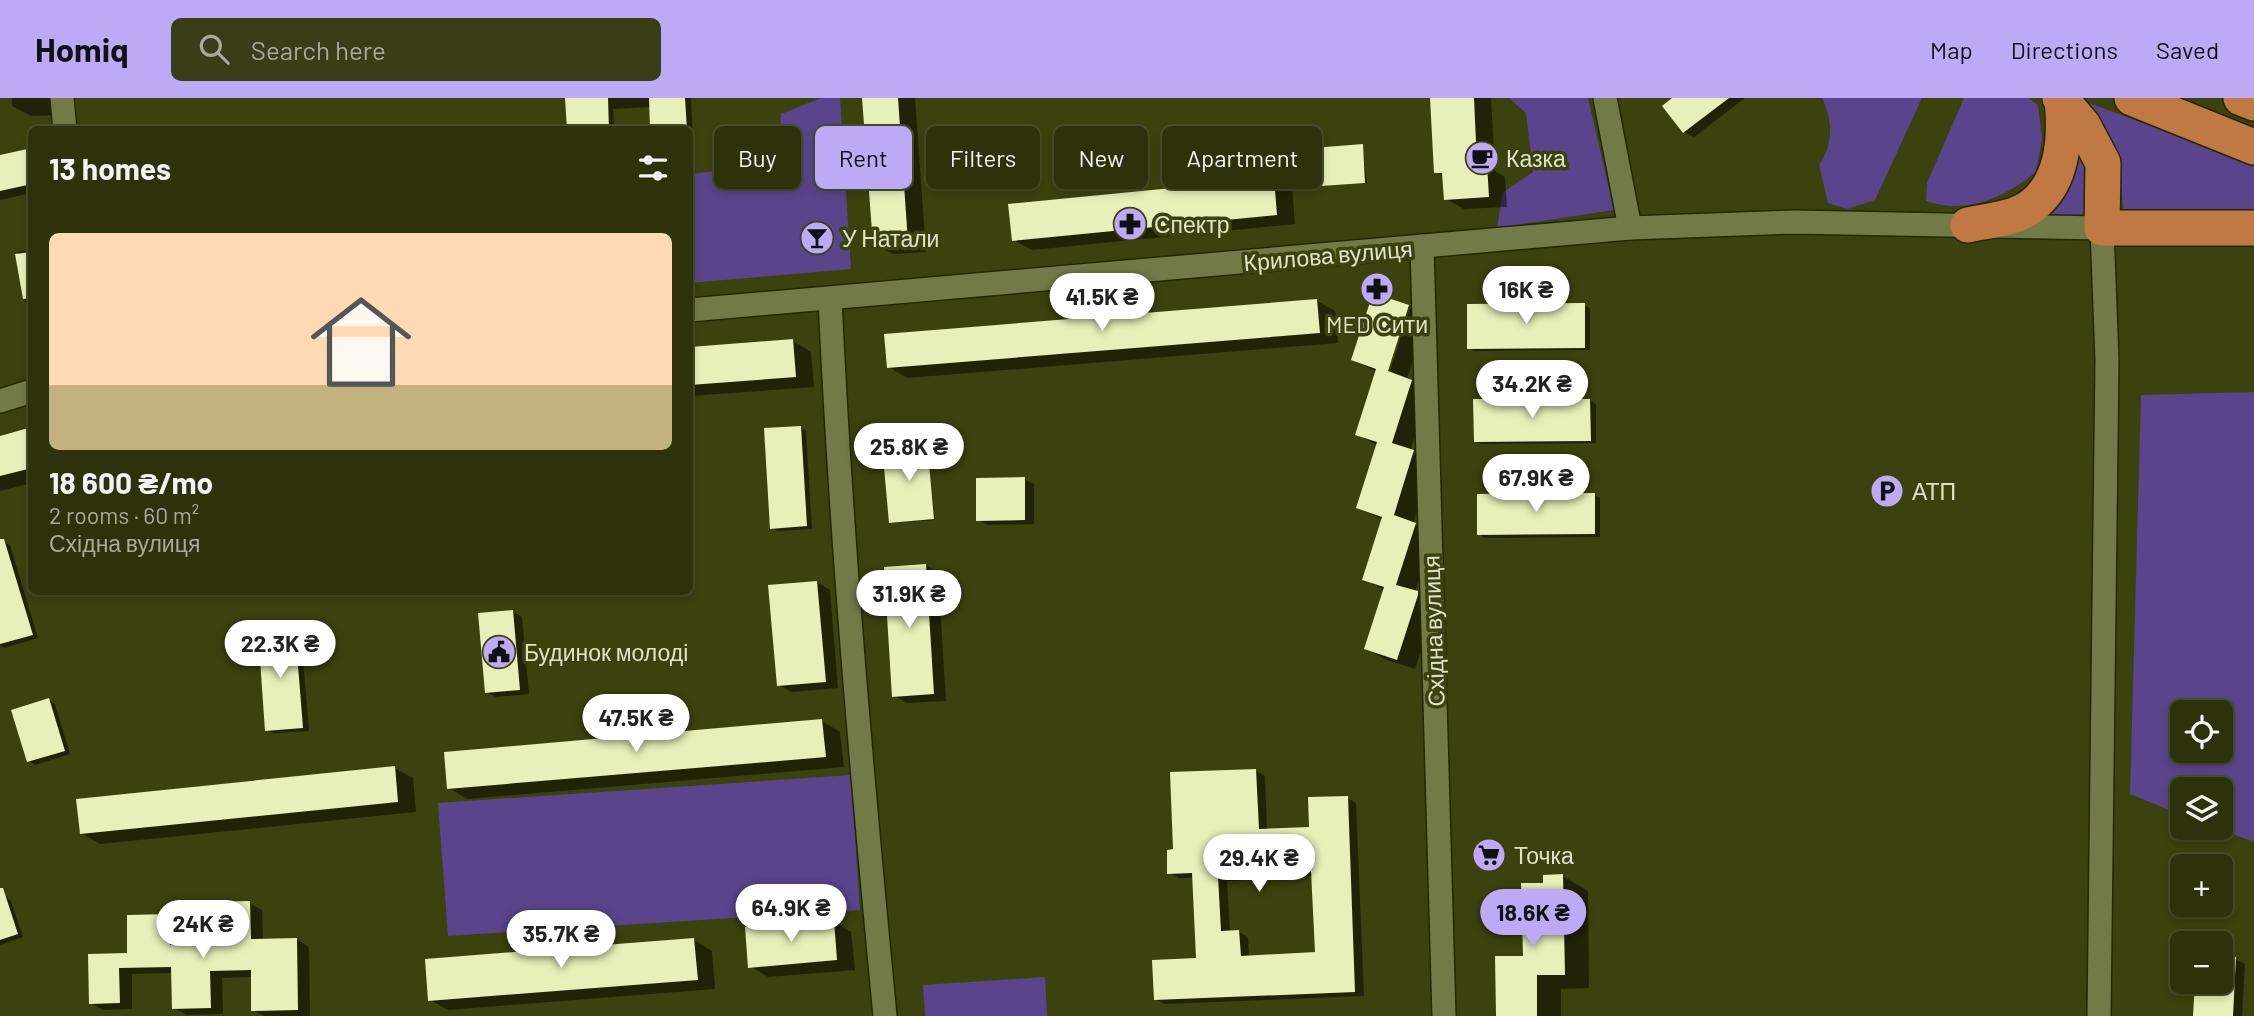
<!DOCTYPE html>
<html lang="en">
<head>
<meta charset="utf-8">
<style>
  :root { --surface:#2d320a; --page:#393e18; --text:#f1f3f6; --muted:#a7aa9c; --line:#484d2b; --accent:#bda9f5 }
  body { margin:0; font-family:Barlow,sans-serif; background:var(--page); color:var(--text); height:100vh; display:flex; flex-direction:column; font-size:26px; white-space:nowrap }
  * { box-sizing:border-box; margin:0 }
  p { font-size:23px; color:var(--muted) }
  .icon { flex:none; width:38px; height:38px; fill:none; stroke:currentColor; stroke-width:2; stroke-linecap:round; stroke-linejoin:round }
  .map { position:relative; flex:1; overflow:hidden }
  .panel { position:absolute; left:28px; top:28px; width:665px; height:469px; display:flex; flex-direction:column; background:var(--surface); border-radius:10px; box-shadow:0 4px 10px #0003,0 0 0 2px var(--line) }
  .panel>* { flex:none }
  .guide { position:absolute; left:714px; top:28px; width:665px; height:63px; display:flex; gap:14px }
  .fabs { position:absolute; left:2170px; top:602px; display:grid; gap:14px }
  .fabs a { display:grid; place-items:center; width:63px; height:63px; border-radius:10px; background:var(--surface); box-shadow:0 4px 10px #0003,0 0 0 2px var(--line); font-size:35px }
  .price { position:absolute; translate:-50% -60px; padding:0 16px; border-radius:24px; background:#fff; color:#222; font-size:23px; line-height:46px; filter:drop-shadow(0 2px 4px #0008) }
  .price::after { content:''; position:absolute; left:50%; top:42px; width:21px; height:16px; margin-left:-10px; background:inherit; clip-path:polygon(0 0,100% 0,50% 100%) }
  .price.on { background:var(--accent); color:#111 }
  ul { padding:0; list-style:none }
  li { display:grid; align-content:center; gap:14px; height:371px; padding:0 21px }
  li+li { border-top:2px solid var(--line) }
  li span { display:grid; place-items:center; height:217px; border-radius:10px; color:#555 }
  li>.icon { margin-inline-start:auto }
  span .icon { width:126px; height:126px; fill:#fffc; stroke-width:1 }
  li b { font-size:30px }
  h2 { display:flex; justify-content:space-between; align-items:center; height:84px; padding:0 21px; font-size:30px }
  .pill { padding:0 24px; border-radius:10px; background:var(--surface); box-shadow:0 4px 10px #0003,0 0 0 2px var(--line); font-size:24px; line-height:63px }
  .pill.on { background:var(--accent); color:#111 }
  header { display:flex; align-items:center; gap:42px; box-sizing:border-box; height:98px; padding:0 35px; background:var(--accent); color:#111 }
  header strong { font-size:33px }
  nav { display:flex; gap:38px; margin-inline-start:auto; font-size:24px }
  .search { width:490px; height:63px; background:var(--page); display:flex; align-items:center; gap:18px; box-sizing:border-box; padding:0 24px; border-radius:10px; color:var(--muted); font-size:26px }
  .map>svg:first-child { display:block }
  .green { fill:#5a448b; fill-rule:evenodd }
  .shadow { fill:#0007; fill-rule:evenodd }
  .building { fill:#e6f0b8; fill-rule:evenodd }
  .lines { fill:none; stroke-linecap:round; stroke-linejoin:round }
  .minor-casing { stroke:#232801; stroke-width:26 }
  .highway-casing { stroke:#232801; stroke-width:38 }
  .minor { stroke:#727b47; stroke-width:23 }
  .highway { stroke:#c07943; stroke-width:35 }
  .labels { text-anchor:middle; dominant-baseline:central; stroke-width:7; stroke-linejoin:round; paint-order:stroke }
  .poi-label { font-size:23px; fill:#dee3c8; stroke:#3c420d; text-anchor:start }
  .street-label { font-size:23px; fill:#dee3c8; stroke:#3c420d }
</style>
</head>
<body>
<header>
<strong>Homiq</strong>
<div class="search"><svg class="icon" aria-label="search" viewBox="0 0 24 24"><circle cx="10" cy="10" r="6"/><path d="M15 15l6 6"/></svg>Search here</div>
<nav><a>Map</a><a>Directions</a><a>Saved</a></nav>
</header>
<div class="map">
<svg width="2254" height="918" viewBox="0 0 2254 918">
  <rect width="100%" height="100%" fill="#3c420d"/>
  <g class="green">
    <polygon points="821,0 840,0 851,171 690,185 690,76 778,66 781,16"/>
    <polygon points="1509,0 1588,0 1614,112 1497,130 1503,94 1533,74 1526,15"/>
    <path d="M1822,0H1922L1875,102L1847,111L1828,105L1819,67C1834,45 1833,24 1822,0Z"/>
    <path d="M1964,0H2028L2038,7L2042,41L2036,74C2003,100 1968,117 1926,103L1927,85Z"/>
    <polygon points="2081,2 2254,66 2254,120 2124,119 2119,66"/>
    <polygon points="2083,48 2095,118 2034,118"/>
    <path d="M2254,294V744L2216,730H2221V691H2182V717L2130,696L2141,297ZM2221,614V653H2182V614Z"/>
    <polygon points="851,677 860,812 448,838 438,705"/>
    <polygon points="1045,879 1047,918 925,918 923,887"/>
  </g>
  <g class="shadow">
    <polygon points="12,0 64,0 65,17 31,18 12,8"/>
    <polygon points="567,0 691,0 693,43 690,43 690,32 652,32 651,9 613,11 614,32 568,32"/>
    <polygon points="864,0 915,0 926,154 893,156 874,146"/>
    <polygon points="1432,0 1491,0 1495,73 1505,79 1507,109 1464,111 1446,101 1444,79 1436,74"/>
    <polygon points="1675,0 1745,0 1694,39 1684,34"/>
    <polygon points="1362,48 1367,85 1292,90 1295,126 1032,152 1013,142 1273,82 1279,85"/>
    <polygon points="32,52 32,95 0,102 0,59"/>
    <polygon points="32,152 32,212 25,203 17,154"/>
    <path d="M1374,197L1409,209L1427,219L1407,281L1429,293L1410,353L1431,364L1413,426L1433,437L1415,494L1436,508L1415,571L1384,561L1366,550L1384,492L1364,481L1383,422L1358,410L1378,348L1357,336L1377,274L1353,262ZM1406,210H1410L1387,282L1384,281Z"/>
    <polygon points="1317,203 1335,213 1338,245 907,280 889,269"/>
    <polygon points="1584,207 1590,210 1590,252 1475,253 1469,250"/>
    <polygon points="793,243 811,254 814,289 690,298 690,251"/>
    <polygon points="1590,302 1596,306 1596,345 1481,346 1475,343"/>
    <polygon points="800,329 806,333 812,431 777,433 772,430"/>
    <polygon points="32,331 32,385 0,393 0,340"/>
    <polygon points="927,344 935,422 893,425 890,424 899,358"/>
    <polygon points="1024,381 1034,386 1034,426 988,427 978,422"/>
    <polygon points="1594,397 1600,400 1600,439 1485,440 1479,436"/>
    <polygon points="4,444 10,447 38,540 4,550 0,547 0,445"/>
    <polygon points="926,467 938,475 946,603 907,605 894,598"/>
    <polygon points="817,484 830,492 838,590 791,594 779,587"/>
    <polygon points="513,514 522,519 529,596 496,599 486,594"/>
    <polygon points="295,532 301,535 309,633 273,635 267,632"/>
    <polygon points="49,602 55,606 70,656 35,667 29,663"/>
    <polygon points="822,623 840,634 844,669 467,701 449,690"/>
    <polygon points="394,670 413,680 416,714 100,746 81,735"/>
    <path d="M1256,673L1265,678L1267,732L1311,731L1347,700L1356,705L1364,898L1165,906L1156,901L1197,862L1194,780H1179L1169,775ZM1279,759L1280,774L1289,779L1313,778L1317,856L1249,859L1248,839L1239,834H1230L1227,783L1246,782V760Z"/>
    <polygon points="1563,778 1588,793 1589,890 1561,891 1561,918 1498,918 1524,859 1545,787"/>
    <polygon points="6,799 11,803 23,839 0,847 0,801"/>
    <polygon points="249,805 262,812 263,842 296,841 309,849 310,918 264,918 253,912 252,879 222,880 223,916 187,917 174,910 173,875 132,876 132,911 103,912 91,905 129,856 169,817 181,825 182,848 208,848"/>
    <polygon points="833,823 851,834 855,872 768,879 750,868"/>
    <polygon points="694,842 712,853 715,891 448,912 430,902"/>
    <polygon points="2221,860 2235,861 2245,866 2242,918 2195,918 2197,884 2221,884"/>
  </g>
  <g class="building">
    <polygon points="565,0 608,0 609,32 567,32"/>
    <polygon points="649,0 685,0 687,32 650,32"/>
    <polygon points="862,0 898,0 908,144 873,147"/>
    <polygon points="1430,0 1474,0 1477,67 1487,66 1489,99 1444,102 1442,75 1434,75"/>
    <polygon points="1672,0 1729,0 1683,35 1662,8"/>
    <polygon points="1363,46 1365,85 1278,91 1275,53"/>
    <polygon points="32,50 32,86 0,93 0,57"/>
    <polygon points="1274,80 1277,117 1012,143 1008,106"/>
    <polygon points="32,154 32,200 23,201 15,156"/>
    <polygon points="1373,195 1409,207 1388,273 1412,282 1392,345 1414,352 1394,417 1416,425 1396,487 1418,493 1418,497 1397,562 1364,551 1384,489 1362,482 1382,419 1356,410 1377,344 1355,337 1376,271 1351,262"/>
    <polygon points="1317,201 1320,235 887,270 884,236"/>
    <polygon points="1585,205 1585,250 1467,251 1467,206"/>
    <polygon points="793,241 796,279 690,287 690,249"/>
    <polygon points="1473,301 1590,301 1591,343 1474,344"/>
    <polygon points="801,328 807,428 770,431 764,330"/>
    <polygon points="32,329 32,370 0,378 0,338"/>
    <polygon points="927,342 934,421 889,425 883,358 897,357 896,345"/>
    <polygon points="1025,379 1025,422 976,423 976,380"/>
    <polygon points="1595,395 1595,436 1477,437 1477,396"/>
    <polygon points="0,441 4,441 33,537 0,546"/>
    <polygon points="926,466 934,596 892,599 884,469"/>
    <polygon points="817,483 826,584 777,588 768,487"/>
    <polygon points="513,512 520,592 485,595 478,515"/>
    <polygon points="295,530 303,630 265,633 258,533"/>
    <polygon points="49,600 65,653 27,664 11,612"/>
    <polygon points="822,621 826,659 447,691 444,654"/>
    <polygon points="395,668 398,704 80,736 76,701"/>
    <path d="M1256,671L1259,731L1309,729L1308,699L1348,698L1355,894L1154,902L1152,862L1196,860L1192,775L1167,776V752L1173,751L1170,674ZM1277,754L1278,775L1311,773L1315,854L1241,858L1239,832L1221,833L1218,778L1238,777L1237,756Z"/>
    <polygon points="1563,776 1565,877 1537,877 1537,918 1496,918 1495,858 1523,858 1521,785 1543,785 1543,777"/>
    <polygon points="0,790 3,790 18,836 0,842"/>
    <polygon points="250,803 251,841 297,840 298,912 251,913 251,872 210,873 211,910 172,911 171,869 119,870 120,905 89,906 88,856 127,855 127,817 169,816 170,847 206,846 205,804"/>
    <polygon points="834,822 837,862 748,870 745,829"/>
    <polygon points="694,840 698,882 428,903 425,861"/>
    <polygon points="2221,859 2236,859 2233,918 2193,918 2195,884 2221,884"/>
  </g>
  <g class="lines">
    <defs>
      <g id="minor">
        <polyline points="62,0 65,32"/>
        <polyline points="1605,0 1630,130"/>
        <polyline points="1422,148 1444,918"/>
        <path d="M830,201C841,440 862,679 885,918"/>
        <polyline points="690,212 1630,130 1794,124 2102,130 2107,262 2099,918"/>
        <polyline points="0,303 32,293"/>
      </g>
      <g id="highway">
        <polyline points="2060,0 2083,27 2103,65 2102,130 2254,130"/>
        <polyline points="2132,0 2254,49"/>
        <polyline points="2241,0 2254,5"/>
        <path d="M1968,127C1985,123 2012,121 2027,111C2064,88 2066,40 2062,1"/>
      </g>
    </defs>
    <use href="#minor" class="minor-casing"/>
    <use href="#highway" class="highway-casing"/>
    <use href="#minor" class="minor"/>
    <use href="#highway" class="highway"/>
  </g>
  <defs>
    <symbol id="cafe-disc" viewBox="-11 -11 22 22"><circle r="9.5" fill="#bda9f5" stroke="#3c420d"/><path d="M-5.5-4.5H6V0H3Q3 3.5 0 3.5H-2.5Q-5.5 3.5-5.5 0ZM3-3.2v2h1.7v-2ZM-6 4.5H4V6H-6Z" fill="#111"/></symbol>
    <symbol id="pharmacy-disc" viewBox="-11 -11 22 22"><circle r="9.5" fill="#bda9f5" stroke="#3c420d"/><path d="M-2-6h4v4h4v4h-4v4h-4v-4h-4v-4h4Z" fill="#111"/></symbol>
    <symbol id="bar-disc" viewBox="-11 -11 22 22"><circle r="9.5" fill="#bda9f5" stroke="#3c420d"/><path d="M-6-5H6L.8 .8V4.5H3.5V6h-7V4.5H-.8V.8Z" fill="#111"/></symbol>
    <symbol id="parking-disc" viewBox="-11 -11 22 22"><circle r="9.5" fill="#bda9f5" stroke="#3c420d"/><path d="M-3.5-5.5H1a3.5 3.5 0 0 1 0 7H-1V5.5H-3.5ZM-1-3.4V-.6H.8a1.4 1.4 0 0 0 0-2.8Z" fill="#111"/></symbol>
    <symbol id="civic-disc" viewBox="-11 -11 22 22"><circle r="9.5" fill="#bda9f5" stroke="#3c420d"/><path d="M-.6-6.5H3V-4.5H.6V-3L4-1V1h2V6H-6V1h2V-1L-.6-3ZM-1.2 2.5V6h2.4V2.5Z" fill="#111"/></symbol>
    <symbol id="supermarket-disc" viewBox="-11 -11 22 22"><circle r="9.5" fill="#bda9f5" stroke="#3c420d"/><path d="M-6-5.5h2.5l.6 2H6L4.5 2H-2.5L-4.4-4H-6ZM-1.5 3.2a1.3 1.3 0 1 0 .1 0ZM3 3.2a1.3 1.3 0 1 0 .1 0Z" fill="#111"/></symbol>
  </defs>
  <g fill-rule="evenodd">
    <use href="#cafe-disc" x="1463" y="41" width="38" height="38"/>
    <use href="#pharmacy-disc" x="1111" y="107" width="38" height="38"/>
    <use href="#bar-disc" x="798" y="121" width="38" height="38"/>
    <use href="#pharmacy-disc" x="1358" y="172" width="38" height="38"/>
    <use href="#parking-disc" x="1868" y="374" width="38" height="38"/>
    <use href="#civic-disc" x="480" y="535" width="38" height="38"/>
    <use href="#supermarket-disc" x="1470" y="738" width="38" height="38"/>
  </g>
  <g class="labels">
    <g class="poi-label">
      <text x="1506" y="60">Казка</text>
      <text x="1154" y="126">Спектр</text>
      <text x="842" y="140">У Натали</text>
      <text x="1377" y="226" text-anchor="middle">MED Сити</text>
      <text x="1912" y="393">АТП</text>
      <text x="524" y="554">Будинок молоді</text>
      <text x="1514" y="757">Точка</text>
    </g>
    <g class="street-label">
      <text transform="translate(1328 157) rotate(-5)">Крилова вулиця</text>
      <text transform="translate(1433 533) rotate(-92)">Східна вулиця</text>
    </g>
  </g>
</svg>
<div class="fabs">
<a><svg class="icon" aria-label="locate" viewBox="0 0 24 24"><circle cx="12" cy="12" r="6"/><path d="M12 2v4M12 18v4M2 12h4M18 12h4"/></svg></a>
<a><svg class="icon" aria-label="layers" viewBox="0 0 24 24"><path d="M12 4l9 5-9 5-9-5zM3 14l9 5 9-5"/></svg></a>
<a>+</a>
<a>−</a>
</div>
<b class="price" style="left:1526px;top:228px">16K ₴</b>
<b class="price" style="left:1102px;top:235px">41.5K ₴</b>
<b class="price" style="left:1532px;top:322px">34.2K ₴</b>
<b class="price" style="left:909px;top:385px">25.8K ₴</b>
<b class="price" style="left:1536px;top:416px">67.9K ₴</b>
<b class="price" style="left:909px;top:532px">31.9K ₴</b>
<b class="price" style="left:280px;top:582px">22.3K ₴</b>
<b class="price" style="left:636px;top:656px">47.5K ₴</b>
<b class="price" style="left:1259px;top:796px">29.4K ₴</b>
<b class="price" style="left:791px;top:846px">64.9K ₴</b>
<b class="price on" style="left:1533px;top:851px">18.6K ₴</b>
<b class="price" style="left:203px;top:862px">24K ₴</b>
<b class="price" style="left:561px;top:872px">35.7K ₴</b>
<div class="guide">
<a class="pill">Buy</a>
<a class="pill on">Rent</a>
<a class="pill">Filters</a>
<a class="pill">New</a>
<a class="pill">Apartment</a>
</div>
<section class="panel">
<h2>13 homes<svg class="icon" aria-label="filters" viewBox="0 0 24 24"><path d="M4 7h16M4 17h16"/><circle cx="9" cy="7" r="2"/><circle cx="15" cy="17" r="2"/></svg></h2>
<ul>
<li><span style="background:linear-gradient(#ffd9b3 70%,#c2b280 0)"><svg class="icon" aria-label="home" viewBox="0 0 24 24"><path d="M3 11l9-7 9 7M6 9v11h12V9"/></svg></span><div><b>18 600 ₴/mo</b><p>2 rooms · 60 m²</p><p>Східна вулиця</p></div></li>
</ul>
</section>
</div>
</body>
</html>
